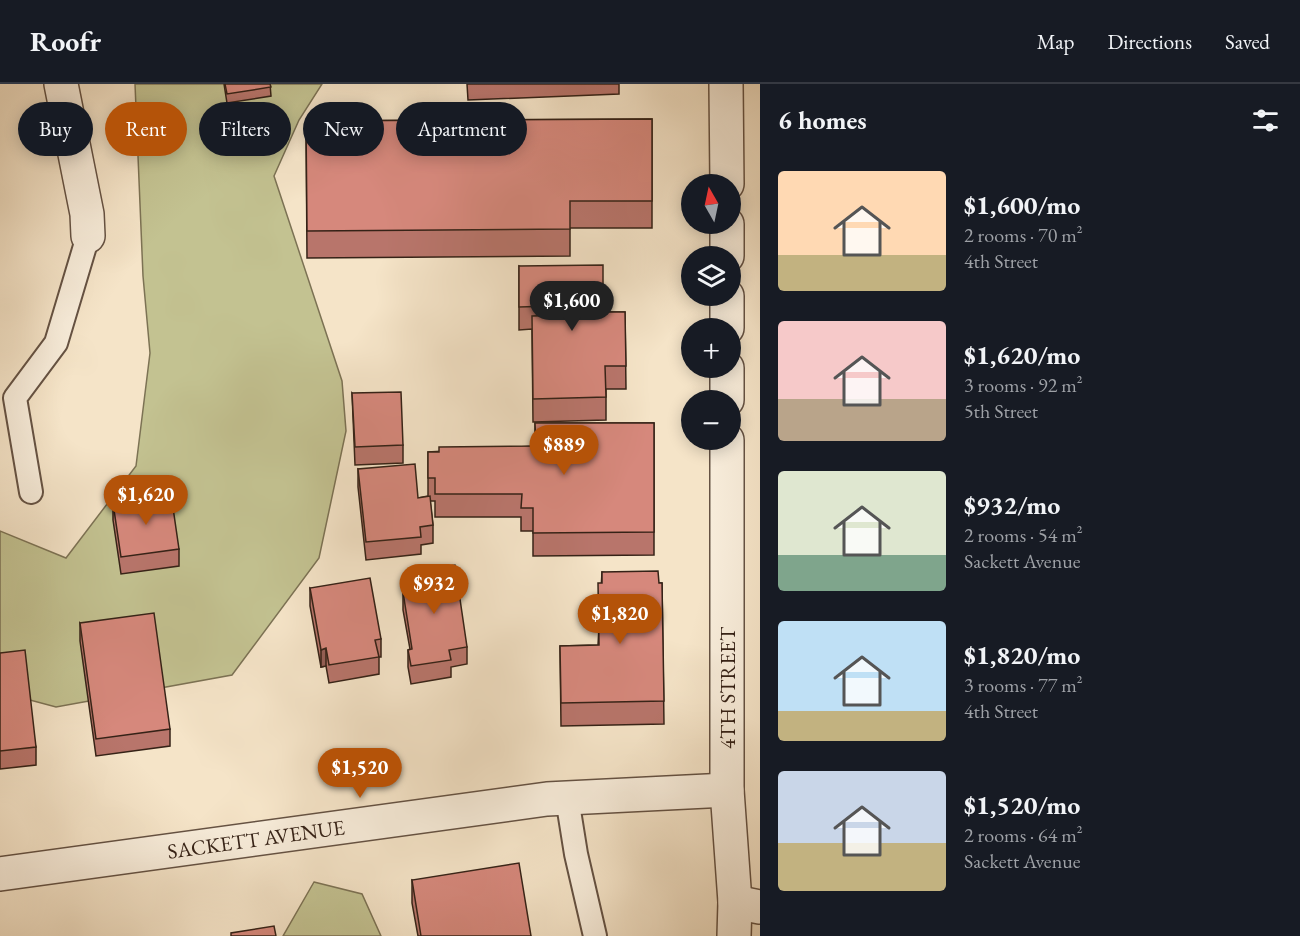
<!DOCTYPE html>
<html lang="en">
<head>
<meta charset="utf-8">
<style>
  :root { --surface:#171b24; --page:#242831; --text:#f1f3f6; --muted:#9ea1a6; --line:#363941; --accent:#b45309 }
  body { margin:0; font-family:"EB Garamond",serif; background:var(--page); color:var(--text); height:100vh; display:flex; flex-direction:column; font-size:22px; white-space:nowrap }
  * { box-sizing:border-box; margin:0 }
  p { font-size:20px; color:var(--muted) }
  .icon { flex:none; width:33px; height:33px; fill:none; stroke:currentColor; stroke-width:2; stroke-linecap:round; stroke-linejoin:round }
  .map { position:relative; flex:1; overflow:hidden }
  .details { display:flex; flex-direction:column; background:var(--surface); width:540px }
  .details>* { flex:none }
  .hud { position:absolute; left:18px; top:18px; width:570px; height:54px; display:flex; gap:12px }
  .needle { width:39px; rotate:351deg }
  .fabs { position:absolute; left:681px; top:90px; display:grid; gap:12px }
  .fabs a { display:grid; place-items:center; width:60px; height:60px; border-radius:50%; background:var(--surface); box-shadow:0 3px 15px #0003; font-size:30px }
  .price { position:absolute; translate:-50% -51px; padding:0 14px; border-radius:21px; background:var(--accent); color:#fff; font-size:20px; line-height:39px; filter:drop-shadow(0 2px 3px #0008) }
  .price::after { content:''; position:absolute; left:50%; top:36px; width:18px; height:14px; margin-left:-9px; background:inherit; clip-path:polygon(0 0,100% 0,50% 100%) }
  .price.active { background:#222; color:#fff }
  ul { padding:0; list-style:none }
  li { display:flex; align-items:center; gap:18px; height:150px; padding:0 18px }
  li span { display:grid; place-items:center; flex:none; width:168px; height:120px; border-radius:6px; color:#555 }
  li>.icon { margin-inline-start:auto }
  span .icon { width:72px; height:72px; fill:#fffc; stroke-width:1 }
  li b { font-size:26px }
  h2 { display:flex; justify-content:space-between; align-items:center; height:72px; padding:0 18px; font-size:26px }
  .chip { padding:0 21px; border-radius:27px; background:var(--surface); box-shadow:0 3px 15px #0003; font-size:21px; line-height:54px }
  .chip.active { background:var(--accent); color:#fff }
  header { display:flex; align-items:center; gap:36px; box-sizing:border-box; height:84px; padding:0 30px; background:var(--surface); border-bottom:2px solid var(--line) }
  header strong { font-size:28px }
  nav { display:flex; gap:33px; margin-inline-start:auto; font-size:21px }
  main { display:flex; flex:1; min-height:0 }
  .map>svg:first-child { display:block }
  .green { fill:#c3c291; stroke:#7c7254; stroke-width:1.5 }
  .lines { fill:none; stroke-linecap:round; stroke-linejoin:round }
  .service-casing { stroke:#655243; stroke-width:26 }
  .minor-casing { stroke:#655243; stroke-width:36 }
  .tertiary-casing { stroke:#655243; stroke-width:36 }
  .service { stroke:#f8eddb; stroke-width:22 }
  .minor { stroke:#f8eddb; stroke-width:33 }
  .tertiary { stroke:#f8eddb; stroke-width:33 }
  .wall { fill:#b8756b; stroke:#352217; stroke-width:1.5 }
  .shaded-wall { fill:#965f57; stroke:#352217; stroke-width:1.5 }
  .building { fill:#d6887c; stroke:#352217; stroke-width:1.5 }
  .labels { text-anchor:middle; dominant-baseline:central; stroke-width:6; stroke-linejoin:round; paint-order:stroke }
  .street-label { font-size:21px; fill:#352217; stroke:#f8eddb }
</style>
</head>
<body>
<header>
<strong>Roofr</strong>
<nav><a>Map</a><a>Directions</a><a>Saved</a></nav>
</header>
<main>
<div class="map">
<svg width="760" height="852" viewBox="0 0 760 852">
  <rect width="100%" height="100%" fill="#f5e4c8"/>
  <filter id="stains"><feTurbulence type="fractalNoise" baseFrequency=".00333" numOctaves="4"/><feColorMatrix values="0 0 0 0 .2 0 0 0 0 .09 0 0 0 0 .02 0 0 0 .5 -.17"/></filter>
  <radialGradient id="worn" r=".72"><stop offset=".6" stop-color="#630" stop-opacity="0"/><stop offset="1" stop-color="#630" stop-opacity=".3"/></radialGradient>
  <g class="green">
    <polygon points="135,0 322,0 299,36 274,92 342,297 346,347 319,474 232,591 56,623 0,608 0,447 66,474 136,382 150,269 143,192"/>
    <polygon points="314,798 362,810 381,852 283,852"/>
  </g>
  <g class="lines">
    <defs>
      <g id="service">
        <polyline points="31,408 15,314 56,259 88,152"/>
        <polyline points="567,714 576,770 595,852"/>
      </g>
      <g id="minor">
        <polyline points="61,0 87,130 88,152"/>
        <polyline points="0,790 547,715 727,706"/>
        <polyline points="735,818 760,823"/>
      </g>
      <g id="tertiary">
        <polyline points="726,0 727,100"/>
        <polyline points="727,140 727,172"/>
        <polyline points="727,244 727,212"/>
        <polyline points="727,316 727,284"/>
        <polyline points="727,356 727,706 735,818 734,852"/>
      </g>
    </defs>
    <use href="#service" class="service-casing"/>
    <use href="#minor" class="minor-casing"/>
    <use href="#tertiary" class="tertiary-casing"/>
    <use href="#service" class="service"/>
    <use href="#minor" class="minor"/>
    <use href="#tertiary" class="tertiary"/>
  </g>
  <g class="wall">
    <polygon points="224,0 270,0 271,12 227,19"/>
    <polygon points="467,0 619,0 619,10 468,16"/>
    <polygon points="652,35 652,144 570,144 570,172 307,174 306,37"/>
    <polygon points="519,182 603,228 625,228 626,305 606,305 606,336 533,338 532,245 519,246"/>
    <polygon points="352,309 403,361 403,379 355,381"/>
    <polygon points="535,339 654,339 654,471 533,472 533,447 521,447 521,433 435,433 435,417 430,417 433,441 433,459 421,461 421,470 366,476 358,403 358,385 418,414 428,412 428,368 535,362"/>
    <polygon points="113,419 179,465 179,482 121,490 113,436"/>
    <polygon points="407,488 467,563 467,580 451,583 451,593 411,600 408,583 408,566 410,565 403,526 403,508 407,508"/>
    <polygon points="602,488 659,499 662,499 664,640 561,642 560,562 598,561"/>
    <polygon points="310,504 381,555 381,573 379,573 379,590 329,599 326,582 321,583 310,522"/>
    <polygon points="80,539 170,645 170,662 96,672 80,557"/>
    <polygon points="0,569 36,663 36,681 0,685"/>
    <polygon points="412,796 531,852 418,852 412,819"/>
  </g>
  <polygon class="shaded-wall" points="326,564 326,582 321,583 321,566"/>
  <g class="building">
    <polygon points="225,0 270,0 271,3 227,10"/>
    <polygon points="652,35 652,117 570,117 570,145 307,147 306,37"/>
    <polygon points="603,181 603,228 625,228 626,282 605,282 606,313 533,315 532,232 568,231 568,213 552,213 552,222 519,223 519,182"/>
    <polygon points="401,308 403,361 355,363 352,309"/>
    <polygon points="535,339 654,339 654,448 533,449 533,424 521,424 522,410 435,410 435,394 428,394 428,368 439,368 439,363 536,362"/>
    <polygon points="415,380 418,414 430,412 433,441 420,443 421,453 366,458 358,385"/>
    <polygon points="171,410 179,465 121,473 113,419"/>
    <polygon points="455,481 467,563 449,566 451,576 411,582 408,566 412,565 403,508 410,507 407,488"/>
    <polygon points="658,487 659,499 662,499 664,617 561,619 560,562 599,561 598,499 602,499 602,488"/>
    <polygon points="370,494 381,555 375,556 379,573 329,581 326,564 321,566 310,504"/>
    <polygon points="154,529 170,645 96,655 80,539"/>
    <polygon points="25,566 36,663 0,667 0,569"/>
    <polygon points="519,779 531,852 421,852 412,796"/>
    <polygon points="274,842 276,852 231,852 231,849"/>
  </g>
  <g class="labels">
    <g class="street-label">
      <text transform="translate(727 604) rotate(-90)">4TH STREET</text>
      <text transform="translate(256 755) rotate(-8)">SACKETT AVENUE</text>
    </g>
  </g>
  <rect width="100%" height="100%" filter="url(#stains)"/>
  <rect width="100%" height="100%" fill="url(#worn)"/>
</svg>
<div class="fabs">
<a><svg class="needle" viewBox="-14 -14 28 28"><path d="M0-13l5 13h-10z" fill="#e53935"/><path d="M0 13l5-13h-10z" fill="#9ea1a6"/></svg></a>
<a><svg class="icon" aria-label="layers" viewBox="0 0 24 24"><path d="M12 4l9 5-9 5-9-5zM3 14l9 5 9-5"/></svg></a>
<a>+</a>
<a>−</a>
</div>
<b class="price active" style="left:572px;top:248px">$1,600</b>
<b class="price" style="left:564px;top:392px">$889</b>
<b class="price" style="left:146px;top:442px">$1,620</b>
<b class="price" style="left:434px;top:531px">$932</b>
<b class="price" style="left:620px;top:561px">$1,820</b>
<b class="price" style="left:360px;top:715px">$1,520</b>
<div class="hud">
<a class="chip">Buy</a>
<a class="chip active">Rent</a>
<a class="chip">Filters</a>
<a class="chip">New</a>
<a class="chip">Apartment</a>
</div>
</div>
<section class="details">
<h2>6 homes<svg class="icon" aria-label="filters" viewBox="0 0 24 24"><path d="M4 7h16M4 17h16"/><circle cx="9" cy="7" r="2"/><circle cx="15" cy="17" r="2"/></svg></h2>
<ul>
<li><span style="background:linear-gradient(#ffd9b3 70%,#c2b280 0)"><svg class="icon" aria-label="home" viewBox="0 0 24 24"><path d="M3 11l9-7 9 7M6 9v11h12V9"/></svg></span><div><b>$1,600/mo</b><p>2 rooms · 70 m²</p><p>4th Street</p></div></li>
<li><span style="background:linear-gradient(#f6c9c9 65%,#b9a48a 0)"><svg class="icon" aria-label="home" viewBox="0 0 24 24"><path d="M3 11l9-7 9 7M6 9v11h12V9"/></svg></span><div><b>$1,620/mo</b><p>3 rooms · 92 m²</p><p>5th Street</p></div></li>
<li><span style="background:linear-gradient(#dfe7d0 70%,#7fa58c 0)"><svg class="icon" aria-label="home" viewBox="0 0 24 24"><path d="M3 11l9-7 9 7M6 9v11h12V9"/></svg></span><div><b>$932/mo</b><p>2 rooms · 54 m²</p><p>Sackett Avenue</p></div></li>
<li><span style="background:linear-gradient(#bfe0f5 75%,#c2b280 0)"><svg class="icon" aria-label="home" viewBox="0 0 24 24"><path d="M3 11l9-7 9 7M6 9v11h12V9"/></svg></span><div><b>$1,820/mo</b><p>3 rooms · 77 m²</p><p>4th Street</p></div></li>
<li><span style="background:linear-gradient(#c9d6e8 60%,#c2b280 0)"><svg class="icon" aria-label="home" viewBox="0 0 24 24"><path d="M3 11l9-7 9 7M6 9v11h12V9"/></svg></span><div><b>$1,520/mo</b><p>2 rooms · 64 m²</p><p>Sackett Avenue</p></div></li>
</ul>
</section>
</main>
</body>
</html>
